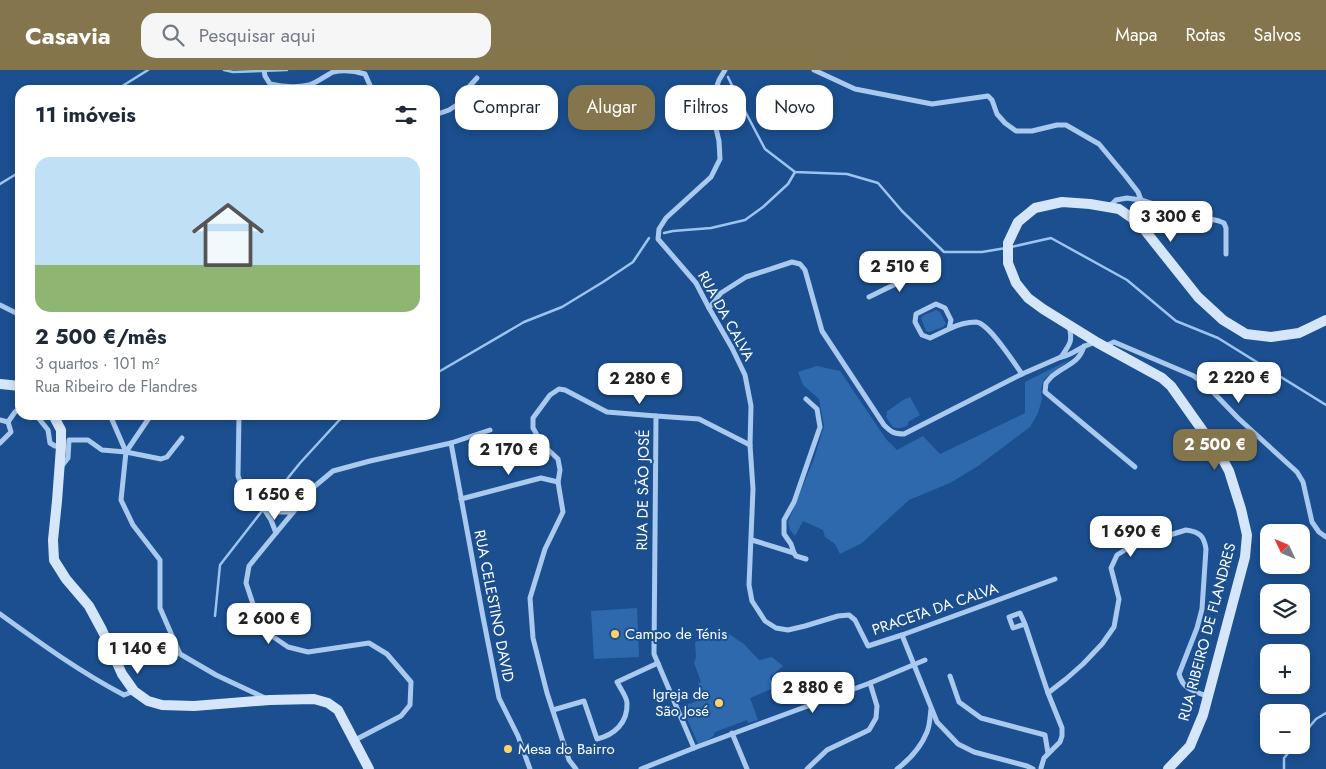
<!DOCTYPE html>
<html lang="pt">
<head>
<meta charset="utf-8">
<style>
  :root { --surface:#fff; --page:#f6f6f7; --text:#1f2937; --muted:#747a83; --accent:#84754c }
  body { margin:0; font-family:Jost,sans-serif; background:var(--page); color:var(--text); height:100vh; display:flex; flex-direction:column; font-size:19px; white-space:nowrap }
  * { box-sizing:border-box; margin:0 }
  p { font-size:16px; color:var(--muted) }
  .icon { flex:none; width:28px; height:28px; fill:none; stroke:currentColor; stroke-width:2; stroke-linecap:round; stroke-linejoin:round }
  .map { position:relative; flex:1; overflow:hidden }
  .panel { position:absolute; left:15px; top:15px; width:425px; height:335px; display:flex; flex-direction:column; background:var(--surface); border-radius:15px; box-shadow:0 2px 8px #0003 }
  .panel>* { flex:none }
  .guide { position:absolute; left:455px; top:15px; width:475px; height:45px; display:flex; gap:10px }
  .needle { width:32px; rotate:314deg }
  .tools { position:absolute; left:1260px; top:454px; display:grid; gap:10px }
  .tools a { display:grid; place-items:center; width:50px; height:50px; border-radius:10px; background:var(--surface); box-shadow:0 2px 8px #0003; font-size:25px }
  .price { position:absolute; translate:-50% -42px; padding:0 11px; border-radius:10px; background:#fff; color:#222; font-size:16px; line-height:32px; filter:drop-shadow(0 1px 2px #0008) }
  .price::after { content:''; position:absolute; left:50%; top:30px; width:15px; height:11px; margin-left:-8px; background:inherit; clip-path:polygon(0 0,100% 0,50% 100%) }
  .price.current { background:var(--accent); color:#fff }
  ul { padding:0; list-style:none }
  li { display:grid; align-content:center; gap:10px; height:265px; padding:0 20px }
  li span { display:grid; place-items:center; height:155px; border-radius:15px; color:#555 }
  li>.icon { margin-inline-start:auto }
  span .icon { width:90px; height:90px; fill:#fffc; stroke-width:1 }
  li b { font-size:21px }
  h2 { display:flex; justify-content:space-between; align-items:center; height:60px; padding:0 20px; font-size:21px }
  .tag { padding:0 18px; border-radius:15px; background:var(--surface); box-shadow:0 2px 8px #0003; font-size:18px; line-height:45px }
  .tag.current { background:var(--accent); color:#fff }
  header { display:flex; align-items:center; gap:30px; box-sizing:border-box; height:70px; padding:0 25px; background:var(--accent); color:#fff }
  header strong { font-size:24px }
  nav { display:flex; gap:28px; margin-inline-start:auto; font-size:18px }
  .search { width:350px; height:45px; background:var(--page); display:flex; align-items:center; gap:12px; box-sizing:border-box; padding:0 18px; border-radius:15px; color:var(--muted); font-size:19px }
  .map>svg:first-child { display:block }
  .green { fill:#2e69ad }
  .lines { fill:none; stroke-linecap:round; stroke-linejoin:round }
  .stream { stroke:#9cc4f0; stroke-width:2.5 }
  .street { stroke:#a9c9ee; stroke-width:5 }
  .secondary { stroke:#d6e6fa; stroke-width:10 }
  .poi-dot { fill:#ffd166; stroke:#1b4f8f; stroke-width:2 }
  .labels { text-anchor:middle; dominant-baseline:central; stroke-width:4; stroke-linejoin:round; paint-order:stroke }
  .street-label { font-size:15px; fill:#fff; stroke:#1b4f8f }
  .poi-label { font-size:15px; fill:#fff; stroke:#1b4f8f; text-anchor:start }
</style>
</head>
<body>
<header>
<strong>Casavia</strong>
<div class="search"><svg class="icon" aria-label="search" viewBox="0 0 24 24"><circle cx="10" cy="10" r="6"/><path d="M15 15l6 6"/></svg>Pesquisar aqui</div>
<nav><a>Mapa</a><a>Rotas</a><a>Salvos</a></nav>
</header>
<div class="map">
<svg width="1326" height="699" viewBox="0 0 1326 699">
  <rect width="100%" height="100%" fill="#1b4f8f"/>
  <g class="green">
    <polygon points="936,240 940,242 946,254 943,257 929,262 926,261 921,248 924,245"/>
    <polygon points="1071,289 1044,309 1041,319 1042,329 1038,343 1030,357 978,396 950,413 909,430 862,473 840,484 835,474 825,467 823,460 803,451 795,466 790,460 788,452 814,389 824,356 819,329 803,315 798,302 817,296 840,301 886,369 897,380 923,366 940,384 1025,343 1025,312"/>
    <path d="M910,327L920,345L908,352V355C903,358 899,359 893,357L886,347L887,344L886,342L903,330Z"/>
    <polygon points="637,538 639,587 594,589 591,541"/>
    <path d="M715,564H729L744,574L759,590L772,587L783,596L770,607L774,618L750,628L758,650L748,653L747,650L715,662C714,669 704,671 698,674L682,637L702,629L703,625L698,613L701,612L694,593L696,587L695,572Z"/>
  </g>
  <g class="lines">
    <g class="stream">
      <polyline points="224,0 233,2 287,0"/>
      <polyline points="728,7 737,26 765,79 795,102 847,104 878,113 902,141 944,182 982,182 1006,178"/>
      <polyline points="116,20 148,0"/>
      <polyline points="0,114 18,103"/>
      <polyline points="664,163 673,161 711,158 745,150 763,137 788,114 795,102"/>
      <polyline points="1011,177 1051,168 1127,210 1176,251 1218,268 1326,335"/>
      <polyline points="435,304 524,252 562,237 603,212 633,192 649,168"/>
      <polyline points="267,434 300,393 344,345"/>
      <polyline points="215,546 220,495 262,441"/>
      <polyline points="1301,667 1316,649 1326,643"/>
      <polyline points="1284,699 1284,688 1295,675"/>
    </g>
    <g class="street">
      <path d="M264,0L265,6L270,14C283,17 295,18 309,15C318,12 325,6 333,2C343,0 355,1 365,4L372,20"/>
      <polyline points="725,0 719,10 714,24 713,46 719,71 720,89 711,107 666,148 659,159 658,169 696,213 709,238 732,278 745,305 751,336 750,375 753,419 749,515 752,531 765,551 776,558 788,560 805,556 838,546 849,545 855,550 868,576 902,565 1055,509"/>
      <polyline points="814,0 855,19 932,34 988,26 992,30 997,44 1005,53 1016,61 1032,61 1057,55 1066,55 1099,74 1124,104 1138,122 1141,130"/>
      <polyline points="435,45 449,40 460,33 466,25 467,19 477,8"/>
      <polyline points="1109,137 1116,130 1127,128 1141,130 1172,140 1219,151 1224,153 1226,158 1226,184"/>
      <polyline points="869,227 922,201"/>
      <polyline points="0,235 20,245"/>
      <path d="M709,238L721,223L746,207L792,192L800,194L805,200L822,261L884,355C891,362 894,364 904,364L1022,304L1061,287C1073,286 1082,274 1095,273"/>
      <path d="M949,259L930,268L922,265L915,252L916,244L936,234L945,238L951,250L949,259C957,255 967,252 976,252C989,253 1014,293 1022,304"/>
      <path d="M1084,276C1079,293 1068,294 1055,304C1051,306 1049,310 1046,313L1045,322L1135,397"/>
      <polyline points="1105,276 1114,272 1194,306 1211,320 1238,348 1297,402 1303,412 1312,452 1319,462 1326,467"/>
      <path d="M1061,287C1070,274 1073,272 1069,256"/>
      <polyline points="36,345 48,360 50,373 55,376 61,377"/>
      <polyline points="110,345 126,382 121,430 133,455 160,490 160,538 180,584 216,605 265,628"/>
      <polyline points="239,345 238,406 243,419 262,436 271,450 276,463"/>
      <polyline points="656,346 699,349 750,375"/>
      <polyline points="0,350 8,352"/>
      <polyline points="8,352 15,342 20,339"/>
      <polyline points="0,373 11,362 8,352"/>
      <polyline points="451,373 490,360"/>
      <polyline points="126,382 151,345"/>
      <polyline points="61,397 68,388 69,370 88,370 102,380 126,382 161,389 167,387 182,368"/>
      <polyline points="461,429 541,408 558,412"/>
      <polyline points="262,436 279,442 293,442"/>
      <polyline points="752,470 794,483 791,474 784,464 784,450 794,432 820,357 817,339 806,329"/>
      <polyline points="794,483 796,486 806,489"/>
      <path d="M0,544C40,573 80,602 124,625L134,621"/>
      <polyline points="1025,554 1013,558 1009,547 1020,543 1025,554 1048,623"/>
      <polyline points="902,565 937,652 958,674 974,682 1027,696 1033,699"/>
      <polyline points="950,606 959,632 981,648 1045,665 1048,683"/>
      <path d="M553,640L584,631L597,669C614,665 628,653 627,633C627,627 620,618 617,612L658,593"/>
      <polyline points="732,663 747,699"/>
      <polyline points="355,670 401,646 410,635 411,612 387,584 369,573 308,582 288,577 272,566 261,550 253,534 246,513 249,496 276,463 315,416 333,401 370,391 451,373 483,547 499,628 518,666 530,699"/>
      <polyline points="694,678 870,613 925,590"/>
      <path d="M1041,698L1044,688L1060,672L1062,666V658L1048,623L1066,609L1083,594L1102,574L1114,557L1119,529L1111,498L1117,485L1128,478L1186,460C1200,462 1204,466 1206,479L1202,539L1197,558L1179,604C1183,619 1193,621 1207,626"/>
      <polyline points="576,699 569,690 547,623 533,568 530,528 545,479 563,442 558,412 560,400 558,389 543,375 533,358 533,348 550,325 559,319 565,320 607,342 656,346 654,584 694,678 641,699"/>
      <polyline points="807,699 827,680 869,660 876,648 877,636 870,613"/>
      <path d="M897,699C909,690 921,677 927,662C930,655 930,646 931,639"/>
    </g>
    <g class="secondary">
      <polyline points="0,314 20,316"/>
      <polyline points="53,345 61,360 61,377 57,431 53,470 54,490 66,509 89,536 102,560 122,604 134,621 148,631 162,635 194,636 270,630 314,629 328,633 338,640 369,699"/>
      <polyline points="1168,699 1190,676 1203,645 1245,487 1247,465 1241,439 1229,401 1222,388 1171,316 1162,308 1098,273 1043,239 1028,228 1016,213 1008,193 1008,173 1018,152 1035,138 1062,132 1090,134 1119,139 1139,153 1198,227 1223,250 1246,264 1271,267 1299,263 1326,250"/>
    </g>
  </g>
  <g class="poi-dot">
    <circle cx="615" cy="564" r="5"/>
    <circle cx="719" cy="633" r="5"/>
    <circle cx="508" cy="679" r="5"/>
  </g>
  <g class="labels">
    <g class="street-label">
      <text transform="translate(726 246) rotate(61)">RUA DA CALVA</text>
      <text transform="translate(643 420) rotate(-89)">RUA DE SÃO JOSÉ</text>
      <text transform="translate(494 536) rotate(79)">RUA CELESTINO DAVID</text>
      <text transform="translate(935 539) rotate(-19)">PRACETA DA CALVA</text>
      <text transform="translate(1207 562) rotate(-75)">RUA RIBEIRO DE FLANDRES</text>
    </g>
    <g class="poi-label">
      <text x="625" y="564">Campo de Ténis</text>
      <text x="709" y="624" text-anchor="end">Igreja de<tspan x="709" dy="17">São José</tspan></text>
      <text x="518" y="679">Mesa do Bairro</text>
    </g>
  </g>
</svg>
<div class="tools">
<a><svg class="needle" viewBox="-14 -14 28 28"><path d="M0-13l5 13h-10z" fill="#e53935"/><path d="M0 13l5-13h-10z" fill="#747a83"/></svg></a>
<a><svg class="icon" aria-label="layers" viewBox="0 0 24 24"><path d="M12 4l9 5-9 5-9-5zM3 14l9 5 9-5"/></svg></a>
<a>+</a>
<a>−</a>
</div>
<b class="price" style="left:1171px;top:173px">3 300 €</b>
<b class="price" style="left:900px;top:223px">2 510 €</b>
<b class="price" style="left:1239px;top:334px">2 220 €</b>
<b class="price" style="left:640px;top:335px">2 280 €</b>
<b class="price current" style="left:1215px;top:401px">2 500 €</b>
<b class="price" style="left:509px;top:406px">2 170 €</b>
<b class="price" style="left:275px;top:451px">1 650 €</b>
<b class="price" style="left:1131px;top:488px">1 690 €</b>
<b class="price" style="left:269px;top:575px">2 600 €</b>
<b class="price" style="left:138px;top:605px">1 140 €</b>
<b class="price" style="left:813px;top:644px">2 880 €</b>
<div class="guide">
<a class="tag">Comprar</a>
<a class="tag current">Alugar</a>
<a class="tag">Filtros</a>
<a class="tag">Novo</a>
</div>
<section class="panel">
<h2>11 imóveis<svg class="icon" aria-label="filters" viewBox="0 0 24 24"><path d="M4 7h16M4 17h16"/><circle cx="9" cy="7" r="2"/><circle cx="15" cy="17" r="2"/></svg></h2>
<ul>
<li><span style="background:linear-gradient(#bfe0f5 70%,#8fb573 0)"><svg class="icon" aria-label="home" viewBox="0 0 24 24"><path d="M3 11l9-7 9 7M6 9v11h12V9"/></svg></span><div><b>2 500 €/mês</b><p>3 quartos · 101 m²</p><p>Rua Ribeiro de Flandres</p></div></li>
</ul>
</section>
</div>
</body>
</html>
